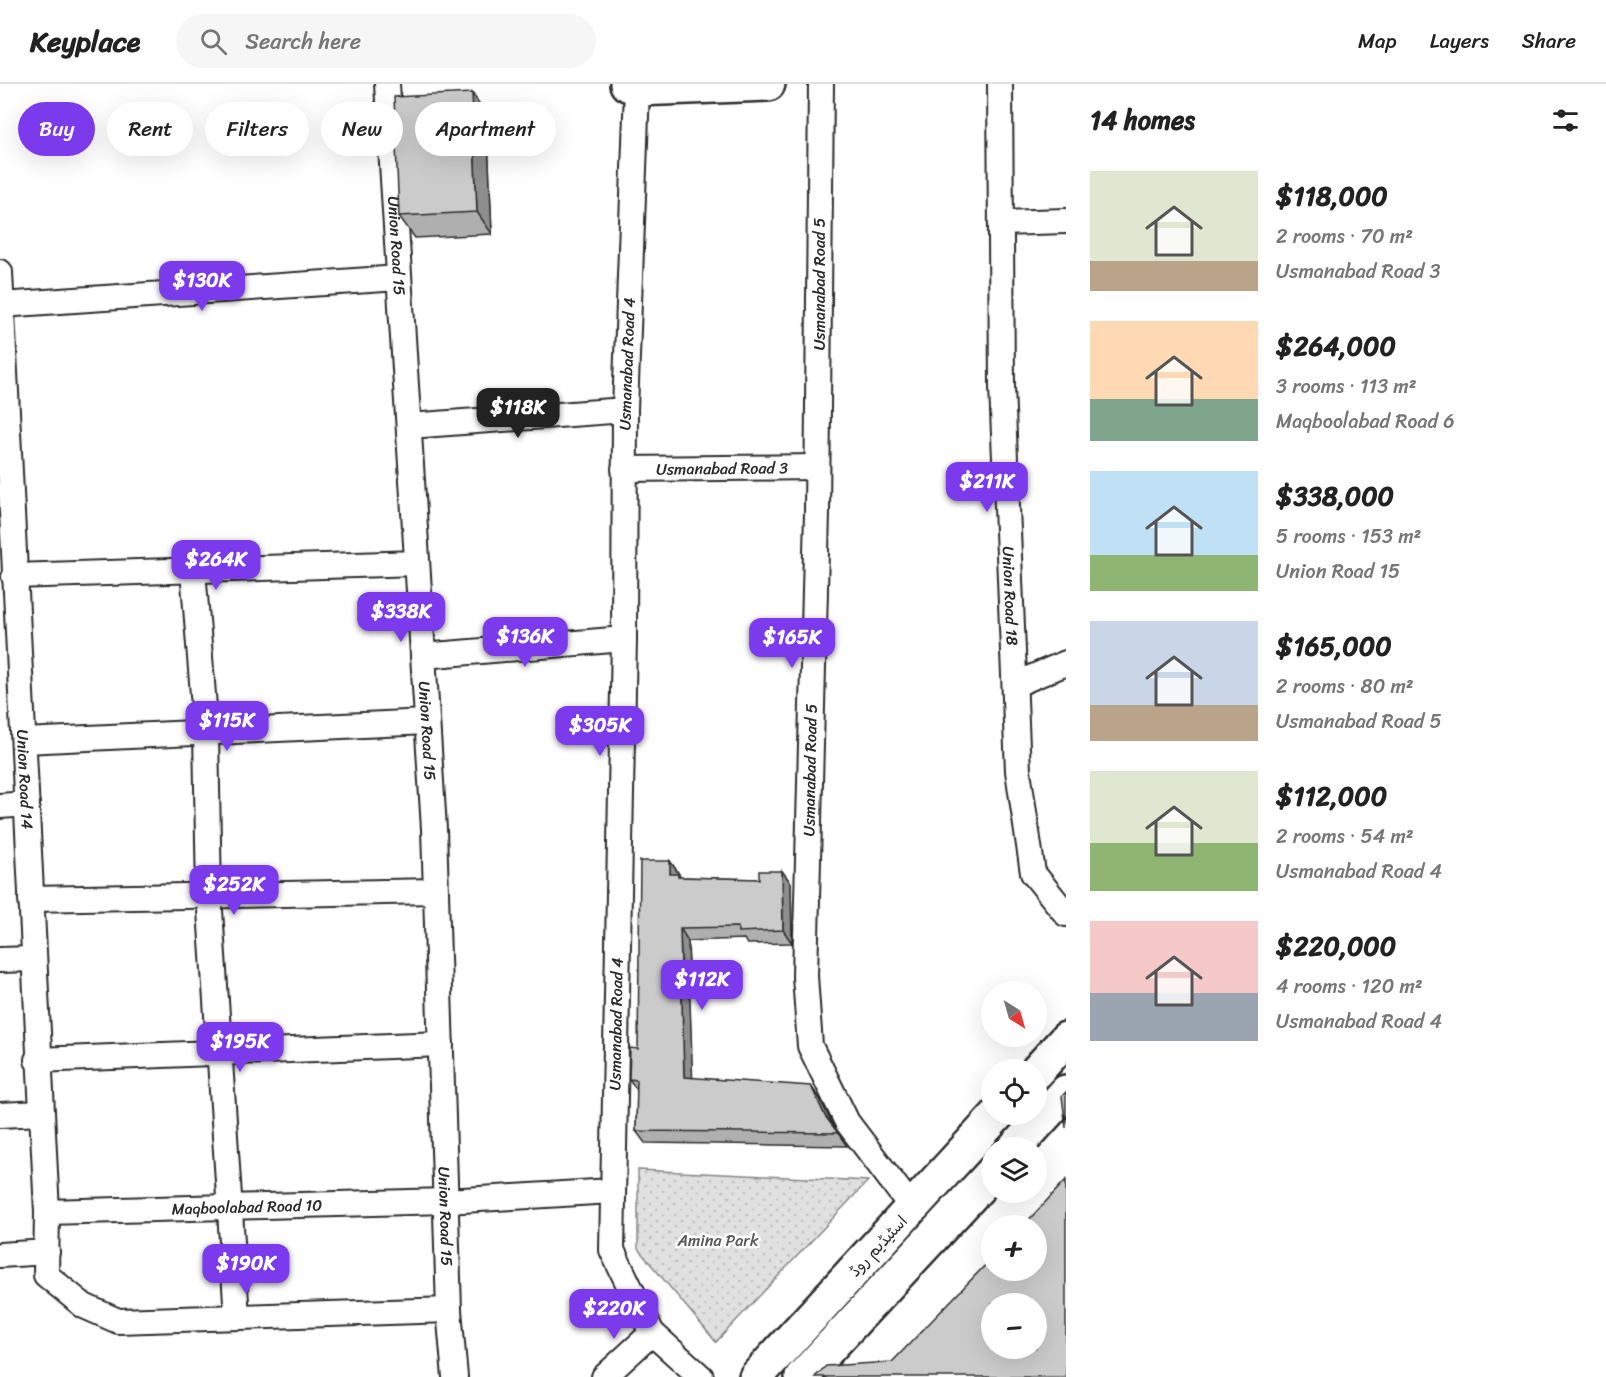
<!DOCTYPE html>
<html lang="en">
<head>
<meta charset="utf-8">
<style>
  :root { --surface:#fff; --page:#f6f6f6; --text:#222; --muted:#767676; --line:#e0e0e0; --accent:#7c3aed }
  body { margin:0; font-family:Sriracha,"Playpen Sans Arabic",sans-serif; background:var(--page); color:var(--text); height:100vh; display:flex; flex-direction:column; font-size:22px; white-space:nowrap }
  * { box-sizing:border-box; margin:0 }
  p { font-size:20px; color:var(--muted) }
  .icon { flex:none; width:33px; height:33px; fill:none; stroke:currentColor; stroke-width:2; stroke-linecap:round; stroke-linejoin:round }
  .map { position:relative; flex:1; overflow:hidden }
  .drawer { display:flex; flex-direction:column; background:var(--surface); width:540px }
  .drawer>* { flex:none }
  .guide { position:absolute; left:18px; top:18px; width:570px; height:54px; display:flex; gap:12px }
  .needle { width:39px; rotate:143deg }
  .fabs { position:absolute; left:981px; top:897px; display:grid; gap:12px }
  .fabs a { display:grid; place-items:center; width:66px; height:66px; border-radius:50%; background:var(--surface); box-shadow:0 6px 24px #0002; font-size:30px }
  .price { position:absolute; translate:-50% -51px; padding:0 14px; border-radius:12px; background:var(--accent); color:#fff; font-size:20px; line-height:39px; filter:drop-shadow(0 2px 3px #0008) }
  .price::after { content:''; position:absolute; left:50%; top:36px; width:18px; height:14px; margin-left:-9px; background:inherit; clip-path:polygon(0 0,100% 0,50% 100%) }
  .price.selected { background:#222; color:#fff }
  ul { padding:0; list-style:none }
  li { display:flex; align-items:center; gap:18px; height:150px; padding:0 24px }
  li span { display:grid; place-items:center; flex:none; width:168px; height:120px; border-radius:0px; color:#555 }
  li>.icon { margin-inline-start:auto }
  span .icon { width:72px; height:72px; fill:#fffc; stroke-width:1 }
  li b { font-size:26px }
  h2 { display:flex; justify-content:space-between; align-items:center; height:72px; padding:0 24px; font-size:26px }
  .tag { padding:0 21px; border-radius:27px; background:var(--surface); box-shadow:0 6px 24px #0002; font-size:21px; line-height:54px }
  .tag.selected { background:var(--accent); color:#fff }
  header { display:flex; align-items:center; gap:36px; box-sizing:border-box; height:84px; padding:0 30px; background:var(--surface); border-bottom:2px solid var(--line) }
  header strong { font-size:28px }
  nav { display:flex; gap:33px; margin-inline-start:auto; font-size:21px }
  .search { width:420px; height:54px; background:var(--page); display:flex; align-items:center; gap:15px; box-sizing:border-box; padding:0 21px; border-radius:33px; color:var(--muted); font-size:22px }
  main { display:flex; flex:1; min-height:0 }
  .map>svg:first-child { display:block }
  .green { fill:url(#green-dots); stroke:#868686; stroke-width:1.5 }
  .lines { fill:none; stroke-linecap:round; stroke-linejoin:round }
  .street-casing { stroke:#2b2b2b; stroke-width:28 }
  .secondary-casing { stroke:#2b2b2b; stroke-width:38 }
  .primary-casing { stroke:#2b2b2b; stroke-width:38 }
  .street { stroke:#fff; stroke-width:24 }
  .secondary { stroke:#fff; stroke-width:33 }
  .primary { stroke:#fff; stroke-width:33 }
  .wall { fill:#afafaf; stroke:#2b2b2b; stroke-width:1.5 }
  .shaded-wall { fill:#8e8e8e; stroke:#2b2b2b; stroke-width:1.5 }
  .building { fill:#cbcbcb; stroke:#2b2b2b; stroke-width:1.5; fill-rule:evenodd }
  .labels { text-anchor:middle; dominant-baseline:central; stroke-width:5; stroke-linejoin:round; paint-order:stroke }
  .street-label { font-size:16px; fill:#2b2b2b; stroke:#fff }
  .park-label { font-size:16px; fill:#585858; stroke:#fff }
</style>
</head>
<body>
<header>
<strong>Keyplace</strong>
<div class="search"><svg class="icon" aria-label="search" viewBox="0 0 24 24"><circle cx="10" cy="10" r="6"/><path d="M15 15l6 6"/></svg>Search here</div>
<nav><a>Map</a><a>Layers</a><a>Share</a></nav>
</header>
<main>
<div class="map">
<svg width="1066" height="1293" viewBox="0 0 1066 1293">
  <defs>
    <pattern id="green-dots" width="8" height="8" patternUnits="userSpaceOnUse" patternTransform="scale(1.5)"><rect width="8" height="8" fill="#e0e0e0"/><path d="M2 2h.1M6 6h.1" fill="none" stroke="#c0c0c0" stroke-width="1.8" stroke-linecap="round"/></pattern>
  </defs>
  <rect width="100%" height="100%" fill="#fff"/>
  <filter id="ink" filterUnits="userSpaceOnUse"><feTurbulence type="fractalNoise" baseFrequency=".0167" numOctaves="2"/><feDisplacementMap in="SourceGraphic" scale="12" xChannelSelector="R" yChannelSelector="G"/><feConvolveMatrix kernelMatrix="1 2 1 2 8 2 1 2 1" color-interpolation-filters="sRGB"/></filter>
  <g filter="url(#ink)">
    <polygon class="green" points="638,1086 868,1097 716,1258 638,1165"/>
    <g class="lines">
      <defs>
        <g id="street">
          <path id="s1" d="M387,0L434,745L449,1226L455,1293"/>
          <polyline points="821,0 817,429 805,892 810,962 847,1038 913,1125"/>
          <path id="s2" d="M1000,0L1002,303L1018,687L1033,789L1066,830"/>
          <polyline points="637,5 625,326 624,555 612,1166 652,1249 701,1293"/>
          <polyline points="1003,139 1066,137"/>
          <path id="s3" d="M0,188L47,1128L46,1191L84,1222L118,1237L449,1226"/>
          <polyline points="1,221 399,194"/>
          <polyline points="409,342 625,326"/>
          <path id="s4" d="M624,385L817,383"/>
          <polyline points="193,486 206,648 209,811 237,1233"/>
          <polyline points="14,492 417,479"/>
          <polyline points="423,572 624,555"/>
          <polyline points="1016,600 1066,579"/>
          <polyline points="24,657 427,638"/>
          <polyline points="0,722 27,720"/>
          <polyline points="31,815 436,807"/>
          <polyline points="0,876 33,875"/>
          <polyline points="37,976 441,960"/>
          <polyline points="0,1031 41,1029"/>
          <path id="s5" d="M47,1128L446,1117L612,1107"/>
          <polyline points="0,1171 47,1168"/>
          <polyline points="604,1293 652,1249"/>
        </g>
        <polyline id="secondary" points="627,0 637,5 768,0"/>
        <g id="primary">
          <polyline points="1036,988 1066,955"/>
          <polyline points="1015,1064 1066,1008"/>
          <polyline points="756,1293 998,1030"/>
          <polyline points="802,1293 992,1089"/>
        </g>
      </defs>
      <use href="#street" class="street-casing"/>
      <use href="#secondary" class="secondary-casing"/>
      <use href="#primary" class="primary-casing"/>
      <use href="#street" class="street"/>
      <use href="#secondary" class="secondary"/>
      <use href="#primary" class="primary"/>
    </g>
    <g class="wall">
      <polygon points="487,31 492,150 415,154 399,132"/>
      <polygon points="670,777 679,790 680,793 759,795 782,787 791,799 792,859 747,860 744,855 688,857 692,994 820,1015 833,1042 847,1062 645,1059 636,1047 637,1006 629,995 638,965"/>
    </g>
    <g class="shaded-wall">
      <polygon points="472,9 487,31 492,150 477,128"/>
      <polygon points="670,777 679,790 679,792 687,803 670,790"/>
      <polygon points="782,787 791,799 792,859 783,846"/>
      <polygon points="680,844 688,857 693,1006 684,993"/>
      <polygon points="811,1002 820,1015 834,1044 825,1032"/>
    </g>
    <g class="building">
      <polygon points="472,9 477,128 399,132 394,13"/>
      <polygon points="640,777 670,777 670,790 678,790 678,793 759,795 759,787 782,787 783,846 738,848 738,843 680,844 684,993 811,1002 825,1032 838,1049 636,1047 637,996 629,995 630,964 638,965"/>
      <polygon points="1066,1008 1066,1044 1062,1012"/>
      <path d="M1066,1096V1293H815L826,1282L892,1278L992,1174V1186H1036V1142H1023ZM992,1220H1036V1264H992Z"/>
    </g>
  </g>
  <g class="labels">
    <g class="street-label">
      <text stroke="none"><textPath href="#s1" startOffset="162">Union Road 15</textPath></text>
      <text transform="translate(819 200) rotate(-90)">Usmanabad Road 5</text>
      <text transform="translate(627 280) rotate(-88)">Usmanabad Road 4</text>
      <text stroke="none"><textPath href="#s4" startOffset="98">Usmanabad Road 3</textPath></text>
      <text stroke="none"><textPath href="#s2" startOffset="512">Union Road 18</textPath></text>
      <text stroke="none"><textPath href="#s1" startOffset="648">Union Road 15</textPath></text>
      <text transform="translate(810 686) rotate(-89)">Usmanabad Road 5</text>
      <text stroke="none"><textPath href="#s3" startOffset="508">Union Road 14</textPath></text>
      <text transform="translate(616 940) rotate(-89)">Usmanabad Road 4</text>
      <text stroke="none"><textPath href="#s5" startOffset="200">Maqboolabad Road 10</textPath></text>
      <text stroke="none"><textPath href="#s1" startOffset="1134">Union Road 15</textPath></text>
      <text transform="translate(878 1162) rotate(-47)">اسٹیڈیم روڈ</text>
    </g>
    <g class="park-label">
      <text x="718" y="1156">Amina Park</text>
    </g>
  </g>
</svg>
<div class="fabs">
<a><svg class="needle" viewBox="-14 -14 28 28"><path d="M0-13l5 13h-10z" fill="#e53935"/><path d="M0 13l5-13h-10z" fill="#767676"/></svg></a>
<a><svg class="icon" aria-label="locate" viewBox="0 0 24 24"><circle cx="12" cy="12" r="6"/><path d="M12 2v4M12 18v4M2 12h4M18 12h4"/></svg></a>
<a><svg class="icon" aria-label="layers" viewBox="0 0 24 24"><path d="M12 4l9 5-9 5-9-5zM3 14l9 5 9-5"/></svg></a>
<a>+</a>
<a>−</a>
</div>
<b class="price" style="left:202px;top:228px">$130K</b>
<b class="price selected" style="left:518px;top:355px">$118K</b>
<b class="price" style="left:987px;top:429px">$211K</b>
<b class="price" style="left:216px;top:507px">$264K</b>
<b class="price" style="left:401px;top:559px">$338K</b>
<b class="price" style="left:525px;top:584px">$136K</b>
<b class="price" style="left:792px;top:585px">$165K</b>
<b class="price" style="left:227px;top:668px">$115K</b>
<b class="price" style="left:600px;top:673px">$305K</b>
<b class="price" style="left:234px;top:832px">$252K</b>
<b class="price" style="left:702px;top:927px">$112K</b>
<b class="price" style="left:240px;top:989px">$195K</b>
<b class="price" style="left:246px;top:1211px">$190K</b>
<b class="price" style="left:614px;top:1256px">$220K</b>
<div class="guide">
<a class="tag selected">Buy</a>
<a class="tag">Rent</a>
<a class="tag">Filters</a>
<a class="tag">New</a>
<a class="tag">Apartment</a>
</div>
</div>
<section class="drawer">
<h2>14 homes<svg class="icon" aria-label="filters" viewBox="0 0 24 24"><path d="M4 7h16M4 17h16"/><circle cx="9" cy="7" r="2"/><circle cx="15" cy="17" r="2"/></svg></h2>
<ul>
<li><span style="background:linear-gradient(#dfe7d0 75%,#b9a48a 0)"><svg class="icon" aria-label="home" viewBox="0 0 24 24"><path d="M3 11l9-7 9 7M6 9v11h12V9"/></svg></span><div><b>$118,000</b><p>2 rooms · 70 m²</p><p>Usmanabad Road 3</p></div></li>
<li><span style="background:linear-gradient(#ffd9b3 65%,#7fa58c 0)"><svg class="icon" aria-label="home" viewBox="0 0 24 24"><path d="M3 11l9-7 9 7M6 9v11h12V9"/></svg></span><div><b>$264,000</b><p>3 rooms · 113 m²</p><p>Maqboolabad Road 6</p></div></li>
<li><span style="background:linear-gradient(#bfe0f5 70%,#8fb573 0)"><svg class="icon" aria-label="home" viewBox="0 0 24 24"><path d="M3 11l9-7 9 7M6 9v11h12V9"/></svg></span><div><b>$338,000</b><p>5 rooms · 153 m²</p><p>Union Road 15</p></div></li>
<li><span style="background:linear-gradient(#c9d6e8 70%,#b9a48a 0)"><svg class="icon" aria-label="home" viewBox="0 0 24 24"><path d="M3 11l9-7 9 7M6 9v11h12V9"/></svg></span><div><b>$165,000</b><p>2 rooms · 80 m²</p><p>Usmanabad Road 5</p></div></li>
<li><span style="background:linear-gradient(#dfe7d0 60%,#8fb573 0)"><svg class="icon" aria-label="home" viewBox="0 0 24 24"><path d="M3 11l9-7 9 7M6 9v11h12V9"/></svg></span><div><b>$112,000</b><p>2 rooms · 54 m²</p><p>Usmanabad Road 4</p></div></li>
<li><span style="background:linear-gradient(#f6c9c9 60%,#9aa5b1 0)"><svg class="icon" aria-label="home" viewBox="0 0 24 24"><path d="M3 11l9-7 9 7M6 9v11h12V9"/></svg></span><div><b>$220,000</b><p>4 rooms · 120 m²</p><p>Usmanabad Road 4</p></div></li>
</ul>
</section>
</main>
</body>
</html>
